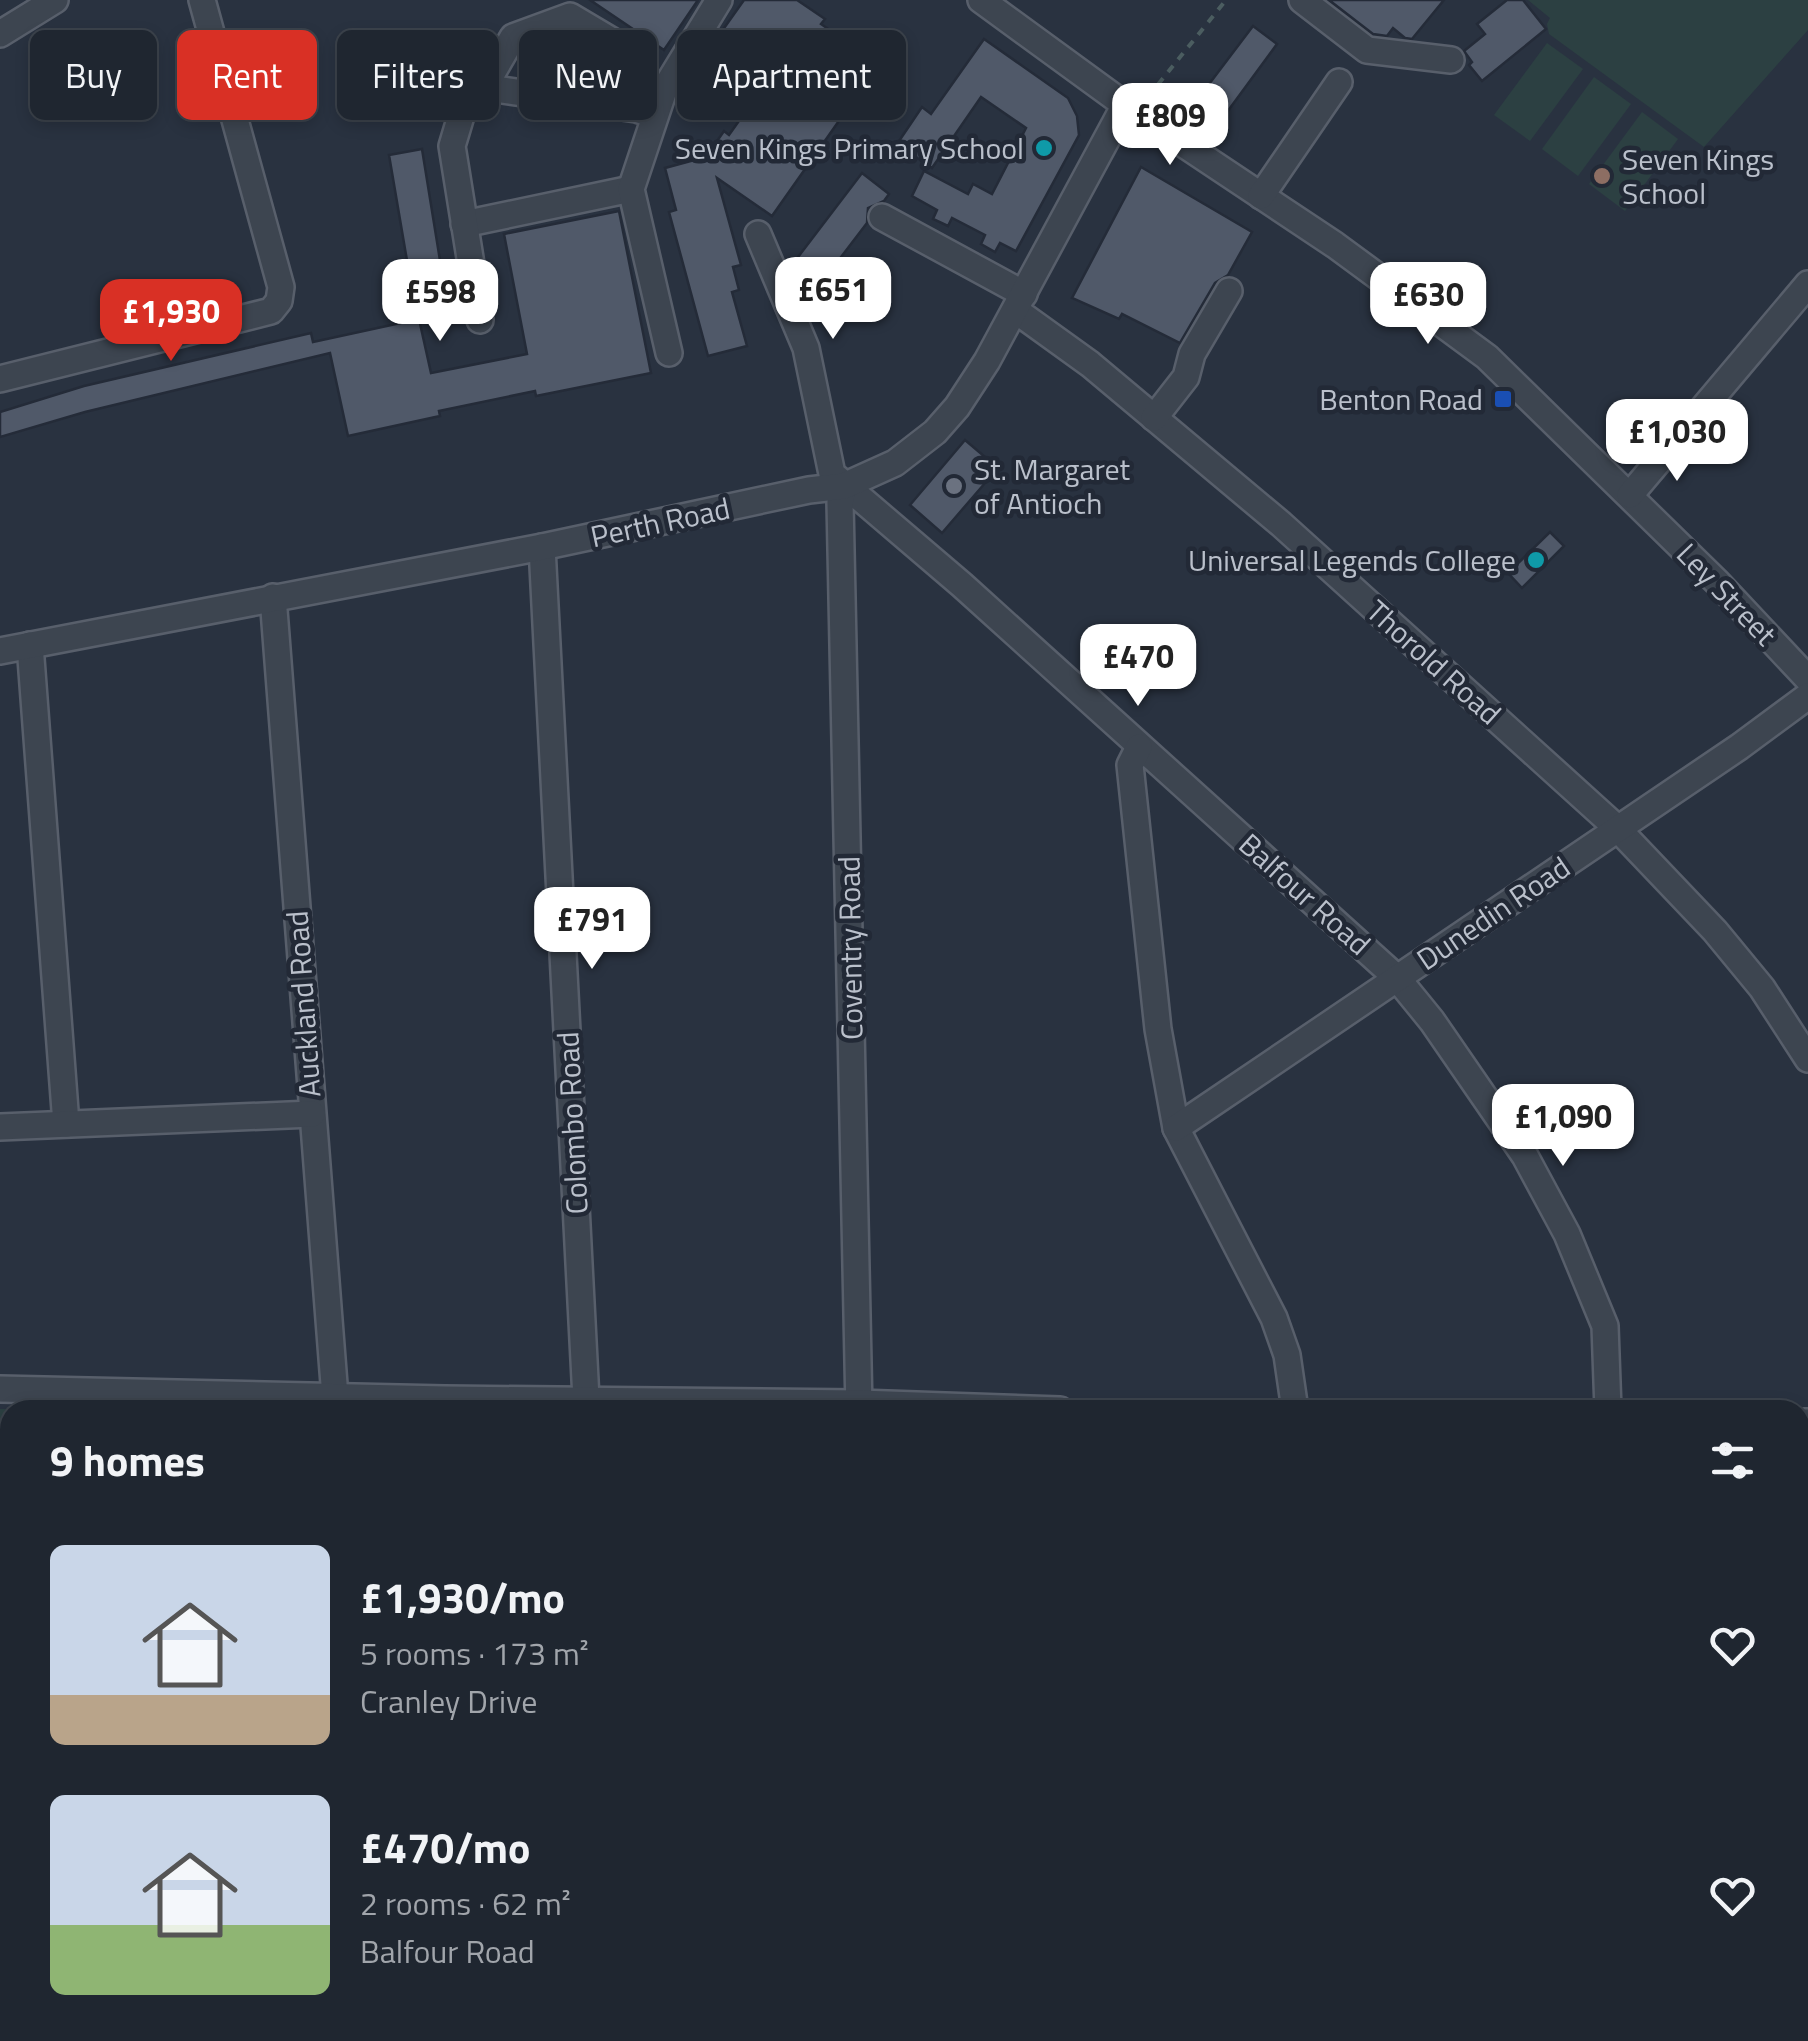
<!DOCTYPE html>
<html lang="en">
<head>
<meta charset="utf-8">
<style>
  :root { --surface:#1f2630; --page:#2c323c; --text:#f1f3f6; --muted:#a1a5ab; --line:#3c434c; --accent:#d93025 }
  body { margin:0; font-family:"Titillium Web",sans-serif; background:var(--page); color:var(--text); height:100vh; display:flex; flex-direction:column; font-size:38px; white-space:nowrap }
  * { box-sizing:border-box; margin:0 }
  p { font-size:32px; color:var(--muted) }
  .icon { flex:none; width:55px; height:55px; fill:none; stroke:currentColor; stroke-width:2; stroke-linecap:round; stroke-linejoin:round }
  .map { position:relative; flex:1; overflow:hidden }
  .sheet { position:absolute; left:0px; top:1400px; width:1810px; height:642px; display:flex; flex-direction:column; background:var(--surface); border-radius:30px 30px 0 0; box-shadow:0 5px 15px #0003,0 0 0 2px var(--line) }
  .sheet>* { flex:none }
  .banner { position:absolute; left:30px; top:30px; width:1000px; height:90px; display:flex; gap:20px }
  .price { position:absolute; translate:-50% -85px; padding:0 22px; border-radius:20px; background:#fff; color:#222; font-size:32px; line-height:65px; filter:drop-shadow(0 2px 5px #0008) }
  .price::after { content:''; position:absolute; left:50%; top:60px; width:30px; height:22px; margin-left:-15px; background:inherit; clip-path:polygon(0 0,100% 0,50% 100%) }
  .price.active { background:var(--accent); color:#fff }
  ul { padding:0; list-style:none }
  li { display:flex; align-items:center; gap:30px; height:250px; padding:0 50px }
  li span { display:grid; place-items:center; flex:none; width:280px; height:200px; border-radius:15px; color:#555 }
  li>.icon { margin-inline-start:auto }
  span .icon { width:120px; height:120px; fill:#fffc; stroke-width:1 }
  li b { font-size:42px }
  h2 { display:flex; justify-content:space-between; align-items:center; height:120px; padding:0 50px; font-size:42px }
  .chip { padding:0 35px; border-radius:15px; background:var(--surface); box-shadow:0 5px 15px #0003,0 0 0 2px var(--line); font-size:35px; line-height:90px }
  .chip.active { background:var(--accent); color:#fff }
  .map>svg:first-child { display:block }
  .green { fill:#2c4042 }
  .building { fill:#505969; stroke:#242b38; stroke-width:2.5 }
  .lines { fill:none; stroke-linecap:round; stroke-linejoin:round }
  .minor-casing { stroke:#585f6b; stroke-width:30 }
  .path { stroke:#4b5d60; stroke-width:4; stroke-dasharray:8 8; stroke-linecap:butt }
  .minor { stroke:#3d4550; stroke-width:25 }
  .culture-dot { fill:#0f9aa8; stroke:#222936; stroke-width:4 }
  .education-dot { fill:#8d6e63; stroke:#222936; stroke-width:4 }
  .transit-dot { fill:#1a4fb4; stroke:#222936; stroke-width:4 }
  .worship-dot { fill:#6b7280; stroke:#222936; stroke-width:4 }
  .labels { text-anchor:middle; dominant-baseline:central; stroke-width:9; stroke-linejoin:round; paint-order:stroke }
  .poi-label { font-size:30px; fill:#bac0cb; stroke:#222936; text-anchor:end }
  .street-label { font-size:30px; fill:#bac0cb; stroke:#222936 }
</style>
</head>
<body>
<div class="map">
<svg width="1808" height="2041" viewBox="0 0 1808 2041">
  <rect width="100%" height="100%" fill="#293240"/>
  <g class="green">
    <polygon points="1528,0 1808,0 1808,30 1704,147 1549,34 1547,24 1550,18"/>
    <polygon points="1547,43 1583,69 1530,141 1494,115"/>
    <polygon points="1594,77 1631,104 1578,176 1542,149"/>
    <polygon points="1642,112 1678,139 1625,211 1589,184"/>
    <polygon points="0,1409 57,1410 10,1410 10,2032 208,2032 208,2041 0,2041"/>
  </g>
  <g class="building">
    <polygon points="590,0 698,0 664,50"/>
    <polygon points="744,0 797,0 825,19 821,24 879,64 772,216 717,178 741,265 733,267 739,290 732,292 747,346 708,356 669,212 676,210 665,168 706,157 724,131 729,135 758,94 763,97 781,73 722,31"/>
    <polygon points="1329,0 1444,0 1412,39 1405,38 1393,28 1387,36 1373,34"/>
    <polygon points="1507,0 1523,0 1546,29 1482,81 1469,65 1472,62 1464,51 1485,34 1477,24"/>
    <polygon points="1253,26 1277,44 1222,119 1197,100"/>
    <polygon points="984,39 1068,98 1077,116 1079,135 1016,251 1000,243 995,252 981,244 985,235 952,218 948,226 933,219 937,210 912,196 924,171 968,194 973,184 992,194 1026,128 981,97 932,168 897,144 922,107 931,114"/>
    <polygon points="422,149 443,279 411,284 389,155"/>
    <polygon points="1141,167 1252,232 1228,275 1215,283 1180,343 1122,314 1119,319 1072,298"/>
    <polygon points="862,173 889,194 884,201 868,208 867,223 822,282 795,261"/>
    <polygon points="619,211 651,373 536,396 535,391 439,411 440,416 348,436 330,353 85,412 0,437 0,412 84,386 311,333 313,342 419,319 431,373 527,354 504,234"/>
    <polygon points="965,440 998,468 942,533 910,505"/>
    <polygon points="1550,532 1564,546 1522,588 1508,573"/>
  </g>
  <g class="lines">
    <defs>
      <g id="minor">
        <polyline points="981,0 1125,105 1335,245 1487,357 1718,583 1808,679"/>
        <polyline points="1302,0 1367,50 1451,60"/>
        <polyline points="0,34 55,0"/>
        <polyline points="481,87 636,109 655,115"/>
        <polyline points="1261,196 1339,82"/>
        <polyline points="882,217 1024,294"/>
        <polyline points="464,224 631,189"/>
        <polyline points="758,234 806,348 832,474 962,585 1397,978 1432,1021 1525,1156 1567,1234 1605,1326 1608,1410"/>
        <polyline points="1015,310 1090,364 1281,524 1617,828 1715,931 1762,988 1808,1059"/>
        <polyline points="480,320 452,146 464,106 491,75 513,37 570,16 634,54"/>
        <polyline points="669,353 631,189 664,90 719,0"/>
        <polyline points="0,379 271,311 279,301 281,287 202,0"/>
        <polyline points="1154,418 1186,377 1192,354 1229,291"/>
        <polyline points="844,486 840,502 859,1410"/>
        <polyline points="1630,495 1808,284"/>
        <polyline points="542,547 586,1399"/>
        <polyline points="273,597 336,1410"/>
        <polyline points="30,645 66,1124"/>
        <polyline points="0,651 542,547 809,490 844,486 895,463 935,432 957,407 987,361 1125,105"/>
        <polyline points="1139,747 1130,765 1158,1029 1176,1128 1274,1318 1287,1355 1295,1410"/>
        <polyline points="0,1127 312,1114"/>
        <polyline points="1176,1128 1739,747 1808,696"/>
        <polyline points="0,1389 445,1399 859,1403 1060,1410"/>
        <polyline points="1800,1422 1808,1422"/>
        <polyline points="347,2032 347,2041"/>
        <polyline points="862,2032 862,2041"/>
        <polyline points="1292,2032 1292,2041"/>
        <polyline points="1379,2032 1444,2041"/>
        <polyline points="1583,2041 1583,2032"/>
      </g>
    </defs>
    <use href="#minor" class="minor-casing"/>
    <g class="path">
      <polyline points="1148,97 1226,0"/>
      <polyline points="0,1432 10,1432"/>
      <polyline points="158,2032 158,2041"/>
    </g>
    <use href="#minor" class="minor"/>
  </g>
  <g class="culture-dot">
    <circle cx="1044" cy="148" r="10"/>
    <circle cx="1536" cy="560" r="10"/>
  </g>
  <circle class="education-dot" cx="1602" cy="176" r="10"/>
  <rect class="transit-dot" x="1493" y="389" width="20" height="20" rx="5"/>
  <circle class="worship-dot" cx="954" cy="486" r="10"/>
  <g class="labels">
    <g class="poi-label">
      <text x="1024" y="148">Seven Kings Primary School</text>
      <text x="1622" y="159" text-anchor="start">Seven Kings<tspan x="1622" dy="34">School</tspan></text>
      <text x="1483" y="399">Benton Road</text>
      <text x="974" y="469" text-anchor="start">St. Margaret<tspan x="974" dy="34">of Antioch</tspan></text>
      <text x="1516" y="560">Universal Legends College</text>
    </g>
    <g class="street-label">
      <text transform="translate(660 522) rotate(-12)">Perth Road</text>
      <text transform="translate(1727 594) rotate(46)">Ley Street</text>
      <text transform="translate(1434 662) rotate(42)">Thorold Road</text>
      <text transform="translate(1305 894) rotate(42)">Balfour Road</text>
      <text transform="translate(1493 913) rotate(-34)">Dunedin Road</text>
      <text transform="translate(850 948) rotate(-91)">Coventry Road</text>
      <text transform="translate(303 1004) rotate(-94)">Auckland Road</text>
      <text transform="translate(572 1123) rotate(-93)">Colombo Road</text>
    </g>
  </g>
</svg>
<b class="price" style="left:1170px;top:168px">£809</b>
<b class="price" style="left:833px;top:342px">£651</b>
<b class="price" style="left:440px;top:344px">£598</b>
<b class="price" style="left:1428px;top:347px">£630</b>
<b class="price active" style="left:171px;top:364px">£1,930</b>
<b class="price" style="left:1677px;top:484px">£1,030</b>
<b class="price" style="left:1138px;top:709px">£470</b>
<b class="price" style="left:592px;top:972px">£791</b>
<b class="price" style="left:1563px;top:1169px">£1,090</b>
<div class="banner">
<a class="chip">Buy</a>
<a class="chip active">Rent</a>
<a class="chip">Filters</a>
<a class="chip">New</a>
<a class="chip">Apartment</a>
</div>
<section class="sheet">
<h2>9 homes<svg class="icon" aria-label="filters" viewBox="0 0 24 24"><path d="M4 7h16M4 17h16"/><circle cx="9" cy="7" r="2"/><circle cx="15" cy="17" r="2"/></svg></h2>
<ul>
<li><span style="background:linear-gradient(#c9d6e8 75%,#b9a48a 0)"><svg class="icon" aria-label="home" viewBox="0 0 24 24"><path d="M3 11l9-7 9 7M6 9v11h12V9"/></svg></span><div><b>£1,930/mo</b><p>5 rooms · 173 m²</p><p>Cranley Drive</p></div><svg class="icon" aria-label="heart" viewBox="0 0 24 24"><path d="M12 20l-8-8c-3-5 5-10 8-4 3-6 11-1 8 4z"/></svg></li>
<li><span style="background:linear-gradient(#c9d6e8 65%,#8fb573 0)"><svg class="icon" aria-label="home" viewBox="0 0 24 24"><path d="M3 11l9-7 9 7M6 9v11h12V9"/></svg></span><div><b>£470/mo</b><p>2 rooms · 62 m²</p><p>Balfour Road</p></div><svg class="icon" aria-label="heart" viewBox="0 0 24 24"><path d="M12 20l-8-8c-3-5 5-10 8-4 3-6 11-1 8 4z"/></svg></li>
</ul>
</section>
</div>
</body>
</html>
